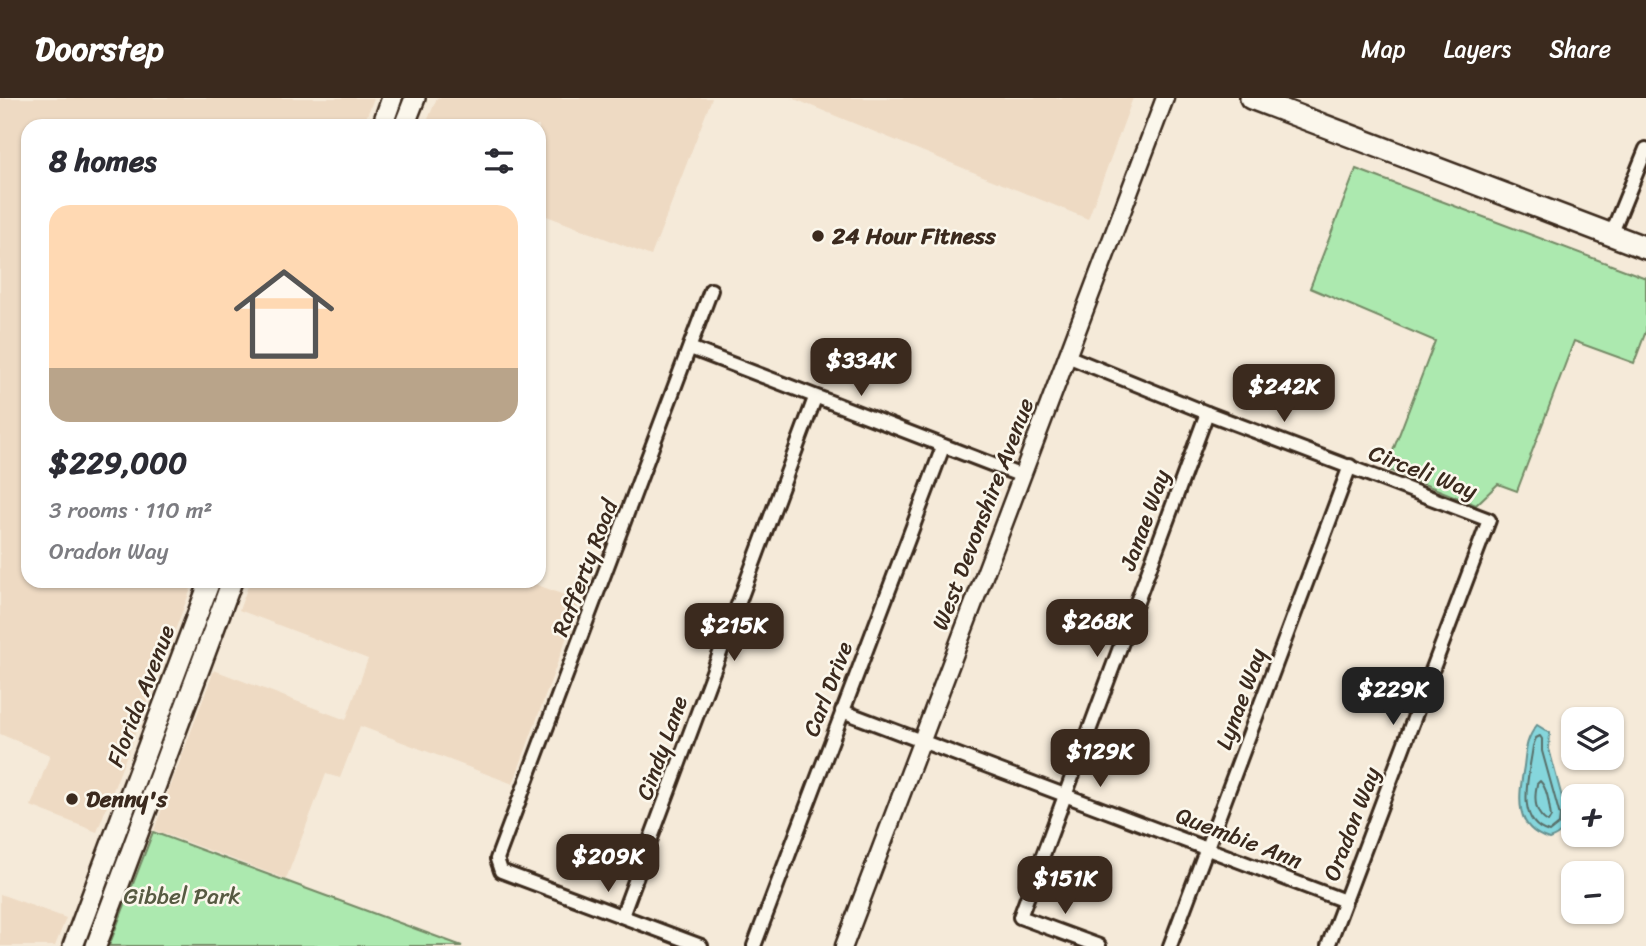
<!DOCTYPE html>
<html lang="en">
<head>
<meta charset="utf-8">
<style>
  :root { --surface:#fff; --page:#f7f7f7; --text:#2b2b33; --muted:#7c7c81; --accent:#3b2a1e }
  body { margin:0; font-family:Sriracha,sans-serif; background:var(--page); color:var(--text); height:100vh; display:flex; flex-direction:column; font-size:26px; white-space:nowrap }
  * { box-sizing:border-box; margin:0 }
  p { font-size:23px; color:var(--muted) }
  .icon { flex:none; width:38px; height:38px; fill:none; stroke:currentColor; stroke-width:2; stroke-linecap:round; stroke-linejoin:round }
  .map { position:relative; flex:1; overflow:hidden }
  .sheet { position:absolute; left:21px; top:21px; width:525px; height:469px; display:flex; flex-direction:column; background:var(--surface); border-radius:21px; box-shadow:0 2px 5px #0004 }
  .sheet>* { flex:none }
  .buttons { position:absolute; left:1561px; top:609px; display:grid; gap:14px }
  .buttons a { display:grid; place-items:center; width:63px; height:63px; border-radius:14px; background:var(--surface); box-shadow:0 2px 5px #0004; font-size:35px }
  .price { position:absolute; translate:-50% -60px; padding:0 16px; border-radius:14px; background:var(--accent); color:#fff; font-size:23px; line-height:46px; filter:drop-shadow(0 2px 4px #0008) }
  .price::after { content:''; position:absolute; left:50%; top:42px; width:21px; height:16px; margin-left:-10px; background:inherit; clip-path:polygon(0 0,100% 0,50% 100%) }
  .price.selected { background:#222; color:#fff }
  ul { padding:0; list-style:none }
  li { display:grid; align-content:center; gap:14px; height:371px; padding:0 28px }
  li span { display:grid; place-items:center; height:217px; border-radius:21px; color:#555 }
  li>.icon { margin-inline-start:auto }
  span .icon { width:126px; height:126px; fill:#fffc; stroke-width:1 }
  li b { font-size:30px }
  h2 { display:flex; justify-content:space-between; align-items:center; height:84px; padding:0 28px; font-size:30px }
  header { display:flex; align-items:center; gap:42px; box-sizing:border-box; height:98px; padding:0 35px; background:var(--accent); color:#fff }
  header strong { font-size:33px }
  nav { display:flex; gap:38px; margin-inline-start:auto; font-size:24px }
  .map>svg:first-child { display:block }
  .built { fill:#eedac3 }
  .green { fill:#ace9af; stroke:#748a66; stroke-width:2 }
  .water { fill:#85d6dc; stroke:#679190; stroke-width:2 }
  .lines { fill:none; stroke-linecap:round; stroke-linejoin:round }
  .shore { stroke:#596f6a; stroke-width:2 }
  .minor-casing { stroke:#3b2a1e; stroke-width:18 }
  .tertiary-casing { stroke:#3b2a1e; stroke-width:21 }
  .primary-casing { stroke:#3b2a1e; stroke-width:24 }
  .trunk-casing { stroke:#3b2a1e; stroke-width:26 }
  .minor { stroke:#fbf7ec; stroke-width:12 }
  .tertiary { stroke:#fbf7ec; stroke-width:16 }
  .primary { stroke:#fbf7ec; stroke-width:19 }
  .trunk { stroke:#fbf7ec; stroke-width:21 }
  .poi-dot { fill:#3b2a1e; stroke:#fbf7ec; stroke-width:2.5 }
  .labels { text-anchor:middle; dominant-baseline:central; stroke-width:5; stroke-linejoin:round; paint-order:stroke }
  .poi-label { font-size:23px; font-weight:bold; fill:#3b2a1e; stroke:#fbf7ec; text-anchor:start }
  .street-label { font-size:23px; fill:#3b2a1e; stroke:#fbf7ec }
  .park-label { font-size:23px; fill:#575a42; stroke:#fbf7ec }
</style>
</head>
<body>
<header>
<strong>Doorstep</strong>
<nav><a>Map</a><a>Layers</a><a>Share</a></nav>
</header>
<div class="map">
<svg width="1646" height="848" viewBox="0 0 1646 848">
  <rect width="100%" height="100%" fill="#f5ead9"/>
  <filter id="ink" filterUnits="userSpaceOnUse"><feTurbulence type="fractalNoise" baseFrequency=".0143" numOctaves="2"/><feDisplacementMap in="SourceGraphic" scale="14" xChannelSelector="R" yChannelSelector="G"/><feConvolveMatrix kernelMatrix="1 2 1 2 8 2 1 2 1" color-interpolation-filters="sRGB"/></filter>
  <g filter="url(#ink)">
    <g class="built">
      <polygon points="0,0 374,0 363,28 28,28 28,483 194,483 97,734 31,708 50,657 0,636"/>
      <polygon points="437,0 712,0 651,158 539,115 539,28 425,28"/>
      <polygon points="792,0 1133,0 1088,121"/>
      <polygon points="250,483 527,483 580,503 513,686 360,628 340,680 326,676 286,781 154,732 214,572 346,622 368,561 239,512"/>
      <polygon points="0,796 66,820 55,848 0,848"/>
    </g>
    <g class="green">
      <polygon points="1356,71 1646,180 1646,233 1634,265 1574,243 1517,393 1498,386 1476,407 1386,371 1435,243 1310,190"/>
      <polygon points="153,734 462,848 109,848"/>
    </g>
    <path class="water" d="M1537,627L1550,635L1549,651L1567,718C1566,730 1561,737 1549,741C1513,730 1519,698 1524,668C1526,651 1526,641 1537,627Z"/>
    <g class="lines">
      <g class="shore">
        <path d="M1540,638L1542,641V653L1560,718L1559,726L1549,734C1513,724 1530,674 1533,648L1536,640Z"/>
        <path d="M1540,683C1548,691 1549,707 1551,719L1548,724C1534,716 1534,700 1537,686Z"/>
      </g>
      <defs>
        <g id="minor">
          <polyline points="1611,137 1646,51"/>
          <polyline points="690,250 1022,378"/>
          <polyline points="1067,258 1207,315 1489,422 1328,848"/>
          <polyline points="842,613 1345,803"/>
          <polyline points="622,818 815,300"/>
          <polyline points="701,848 501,773 497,761 711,192"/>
          <polyline points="754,848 943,349"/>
          <polyline points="1099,848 1020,819 1207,315"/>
          <polyline points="1170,848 1350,368"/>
        </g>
        <polyline id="tertiary" points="844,848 1165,0"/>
        <g id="primary">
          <polyline points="382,28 392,0"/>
          <polyline points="404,28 415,0"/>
          <polyline points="73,848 210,483"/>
          <polyline points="96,848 232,483"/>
        </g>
        <polyline id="trunk" points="1251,0 1646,150"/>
      </defs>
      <use href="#minor" class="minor-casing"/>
      <use href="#tertiary" class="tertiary-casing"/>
      <use href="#primary" class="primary-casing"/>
      <use href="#trunk" class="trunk-casing"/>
      <use href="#minor" class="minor"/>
      <use href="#tertiary" class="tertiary"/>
      <use href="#primary" class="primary"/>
      <use href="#trunk" class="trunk"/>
    </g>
  </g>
  <g class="poi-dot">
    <circle cx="818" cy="138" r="7"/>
    <circle cx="72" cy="701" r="7"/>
  </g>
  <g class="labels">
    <g class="poi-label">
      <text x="832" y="138">24 Hour Fitness</text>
      <text x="86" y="701">Denny's</text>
    </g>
    <g class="street-label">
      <text transform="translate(1423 374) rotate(21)">Circeli Way</text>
      <text transform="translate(983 416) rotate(-69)">West Devonshire Avenue</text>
      <text transform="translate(1145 422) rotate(-70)">Janae Way</text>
      <text transform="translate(585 470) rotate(-69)">Rafferty Road</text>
      <text transform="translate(828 591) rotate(-69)">Carl Drive</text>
      <text transform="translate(141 598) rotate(-69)">Florida Avenue</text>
      <text transform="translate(1241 601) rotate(-70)">Lynae Way</text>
      <text transform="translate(662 650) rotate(-70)">Cindy Lane</text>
      <text transform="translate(1352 726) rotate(-69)">Oradon Way</text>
      <text transform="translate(1239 740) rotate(21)">Quembie Ann</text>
    </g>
    <g class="park-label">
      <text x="182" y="798">Gibbel Park</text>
    </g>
  </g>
</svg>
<div class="buttons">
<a><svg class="icon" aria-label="layers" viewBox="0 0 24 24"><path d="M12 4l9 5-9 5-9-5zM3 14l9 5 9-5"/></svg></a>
<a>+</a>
<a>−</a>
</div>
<b class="price" style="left:861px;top:300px">$334K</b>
<b class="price" style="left:1284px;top:326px">$242K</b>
<b class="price" style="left:1097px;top:561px">$268K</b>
<b class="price" style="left:734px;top:565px">$215K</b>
<b class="price selected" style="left:1393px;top:629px">$229K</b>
<b class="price" style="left:1100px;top:691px">$129K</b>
<b class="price" style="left:608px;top:796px">$209K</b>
<b class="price" style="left:1065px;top:818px">$151K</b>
<section class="sheet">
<h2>8 homes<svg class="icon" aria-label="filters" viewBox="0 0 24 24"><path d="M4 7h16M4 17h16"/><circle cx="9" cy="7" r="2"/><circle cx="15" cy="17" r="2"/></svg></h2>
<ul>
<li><span style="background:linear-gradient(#ffd9b3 75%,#b9a48a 0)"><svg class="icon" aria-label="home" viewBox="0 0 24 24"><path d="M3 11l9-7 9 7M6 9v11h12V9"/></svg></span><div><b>$229,000</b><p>3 rooms · 110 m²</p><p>Oradon Way</p></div></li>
</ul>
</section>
</div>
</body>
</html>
